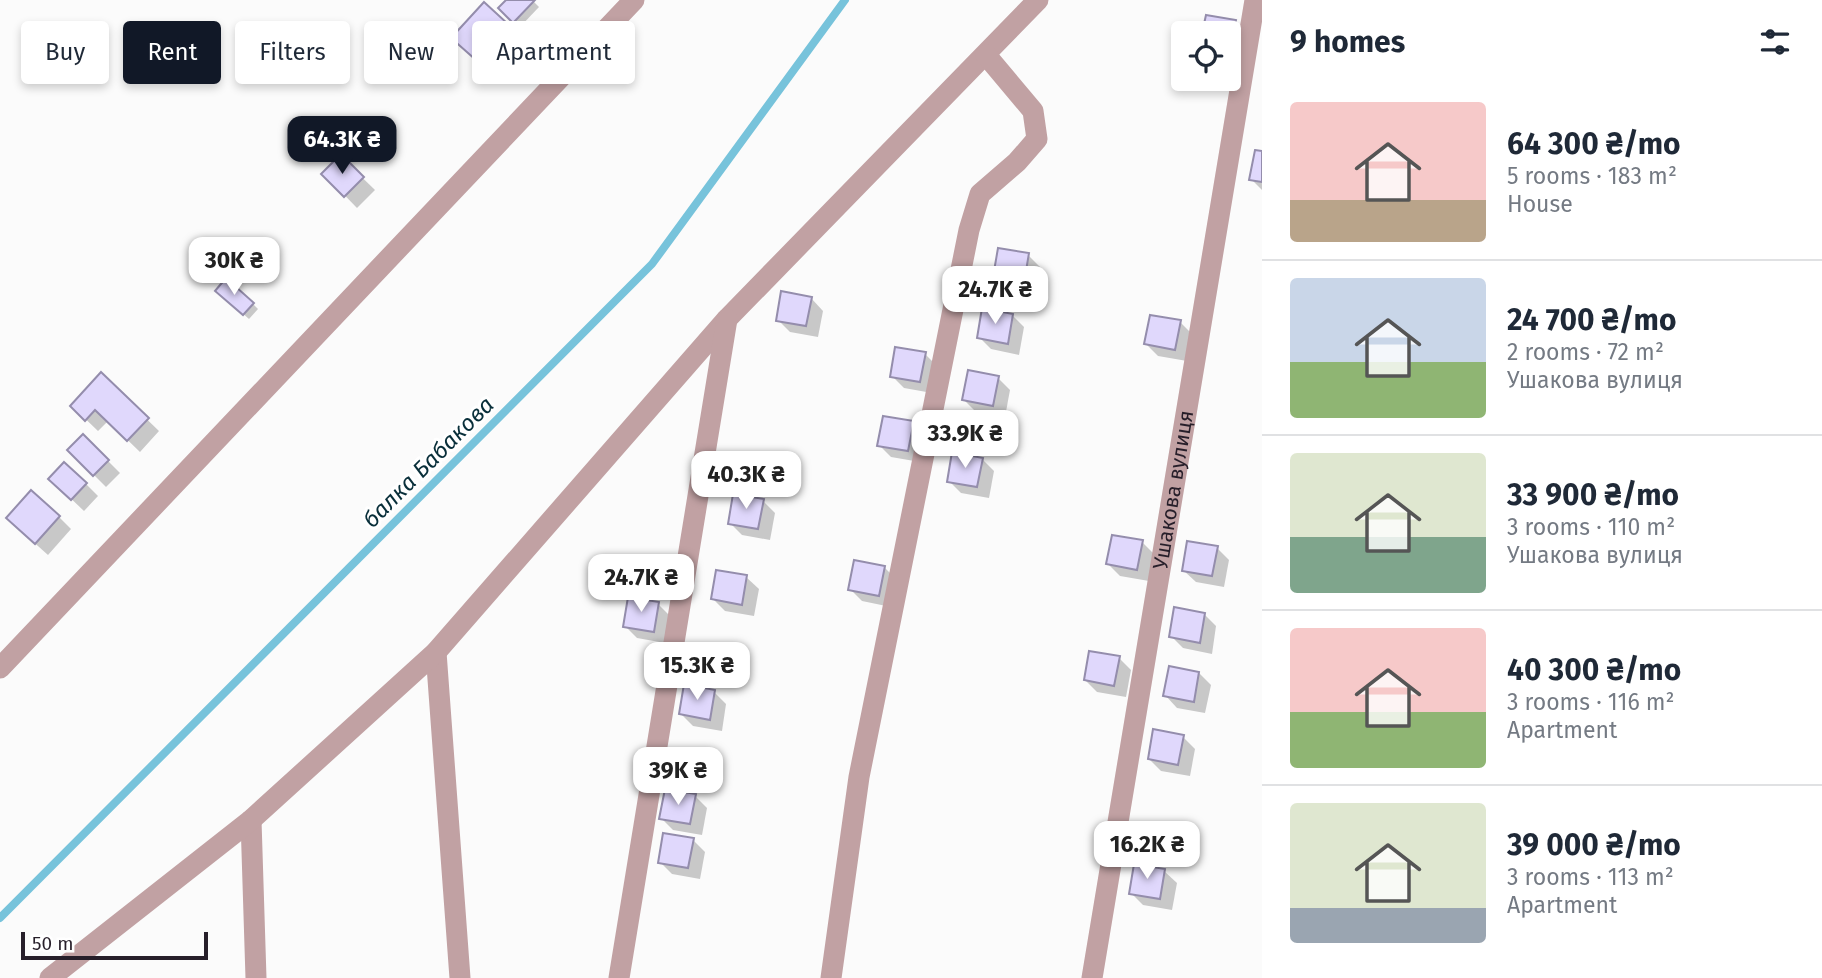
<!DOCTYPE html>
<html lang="en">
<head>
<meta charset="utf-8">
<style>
  :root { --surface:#fff; --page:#f6f6f7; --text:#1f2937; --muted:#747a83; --line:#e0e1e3; --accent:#111827 }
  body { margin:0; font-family:"Fira Sans",sans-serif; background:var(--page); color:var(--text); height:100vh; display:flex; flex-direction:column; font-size:26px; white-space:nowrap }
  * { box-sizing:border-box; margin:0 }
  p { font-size:23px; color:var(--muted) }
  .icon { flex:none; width:38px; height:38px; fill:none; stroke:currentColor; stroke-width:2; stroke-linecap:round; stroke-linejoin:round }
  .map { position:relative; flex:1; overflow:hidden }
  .details { display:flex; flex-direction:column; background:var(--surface); width:560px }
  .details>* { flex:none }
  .banner { position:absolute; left:21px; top:21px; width:665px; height:63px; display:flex; gap:14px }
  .buttons { position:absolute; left:1171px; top:21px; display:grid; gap:14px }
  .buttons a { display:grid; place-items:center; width:70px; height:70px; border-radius:7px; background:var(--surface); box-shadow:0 4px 10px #0003; font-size:35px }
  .scale { position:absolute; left:21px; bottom:18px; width:187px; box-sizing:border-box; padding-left:7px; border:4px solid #271f2a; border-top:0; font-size:19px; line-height:24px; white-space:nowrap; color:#271f2a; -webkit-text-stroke:5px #fff; paint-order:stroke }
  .price { position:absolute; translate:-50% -60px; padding:0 16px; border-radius:14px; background:#fff; color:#222; font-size:23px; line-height:46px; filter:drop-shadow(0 2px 4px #0008) }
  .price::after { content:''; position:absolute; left:50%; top:42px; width:21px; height:16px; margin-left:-10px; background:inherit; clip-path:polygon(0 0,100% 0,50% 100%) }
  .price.selected { background:var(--accent); color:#fff }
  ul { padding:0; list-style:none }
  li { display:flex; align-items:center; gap:21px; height:175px; padding:0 28px }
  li+li { border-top:2px solid var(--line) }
  li span { display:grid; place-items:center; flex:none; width:196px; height:140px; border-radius:7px; color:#555 }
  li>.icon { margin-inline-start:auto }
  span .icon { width:84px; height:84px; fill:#fffc; stroke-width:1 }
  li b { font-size:30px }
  h2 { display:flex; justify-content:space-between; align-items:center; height:84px; padding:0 28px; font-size:30px }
  .chip { padding:0 24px; border-radius:7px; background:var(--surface); box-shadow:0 4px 10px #0003; font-size:24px; line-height:63px }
  .chip.selected { background:var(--accent); color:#fff }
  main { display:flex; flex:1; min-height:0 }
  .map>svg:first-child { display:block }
  .shadow { fill:#0003 }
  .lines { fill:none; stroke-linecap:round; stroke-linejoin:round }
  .stream { stroke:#77c3db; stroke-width:8 }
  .building { fill:#e0d8fc; stroke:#948dac; stroke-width:2 }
  .minor { stroke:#c1a1a3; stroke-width:21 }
  .labels { text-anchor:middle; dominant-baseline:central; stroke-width:6; stroke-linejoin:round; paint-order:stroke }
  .street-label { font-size:21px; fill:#271f2a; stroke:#fff }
  .water-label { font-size:23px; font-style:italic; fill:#092f3a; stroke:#fff }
</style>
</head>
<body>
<main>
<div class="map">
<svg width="1262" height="978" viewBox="0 0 1262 978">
  <rect width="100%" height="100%" fill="#fbfbfb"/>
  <g class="shadow">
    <polygon points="509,0 532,0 539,7 520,27 501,8"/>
    <polygon points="484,4 519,37 489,71 466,50"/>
    <polygon points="1207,17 1235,22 1247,34 1242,61 1228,59 1228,33 1204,33"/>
    <polygon points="1262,153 1262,190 1251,179"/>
    <polygon points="341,157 375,190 357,208 324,174"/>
    <polygon points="1028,255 1040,267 1036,294 1007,289 995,277"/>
    <polygon points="223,296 253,304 258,309 249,319"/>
    <polygon points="811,298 823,311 818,337 790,332 778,320"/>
    <polygon points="1012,315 1024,327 1019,355 991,349 979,337"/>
    <polygon points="1180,322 1192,334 1187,361 1158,356 1146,344"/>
    <polygon points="925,354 937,366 932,393 904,388 892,376"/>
    <polygon points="101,375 159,431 140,452 108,421 98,431 72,406"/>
    <polygon points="998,378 1010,390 1005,417 976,412 964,400"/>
    <polygon points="913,423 925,435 920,462 891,457 879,445"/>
    <polygon points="83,436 120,473 106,487 69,450"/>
    <polygon points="982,459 994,471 989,498 961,493 949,481"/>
    <polygon points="86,484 98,496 84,511 63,491"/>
    <polygon points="763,501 775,513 770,540 742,535 730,523"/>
    <polygon points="59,517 71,529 48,555 20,530"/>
    <polygon points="1142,542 1154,554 1149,581 1120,576 1108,564"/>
    <polygon points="1217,548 1229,560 1224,587 1196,582 1183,570"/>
    <polygon points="884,567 896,579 891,607 862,601 850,589"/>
    <polygon points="746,577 759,589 754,616 725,611 713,599"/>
    <polygon points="658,604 670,616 665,643 637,638 625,626"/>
    <polygon points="1204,614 1216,626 1212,654 1183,648 1171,636"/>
    <polygon points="1119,658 1131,670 1126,697 1097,692 1085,680"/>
    <polygon points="1199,673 1211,685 1205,713 1177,708 1165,695"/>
    <polygon points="714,692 726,704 722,731 693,726 681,714"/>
    <polygon points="1183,737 1195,749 1190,776 1161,771 1149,759"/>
    <polygon points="695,796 707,808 702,835 673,830 661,818"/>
    <polygon points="693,840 705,852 700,879 672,874 660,862"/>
    <polygon points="1164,871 1177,883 1172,910 1143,905 1131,893"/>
  </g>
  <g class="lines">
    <polyline class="stream" points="0,918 652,264 845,0"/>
  </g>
  <g class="building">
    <polygon points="506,0 535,0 513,23 498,8"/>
    <polygon points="484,2 508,24 476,60 451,38"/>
    <polygon points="1206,15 1236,20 1231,50 1228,50 1228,33 1202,33"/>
    <polygon points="1255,150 1262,151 1262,182 1249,180"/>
    <polygon points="341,154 364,177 344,197 321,174"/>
    <polygon points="998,248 1029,253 1024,283 993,277"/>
    <polygon points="226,278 254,303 243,315 215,291"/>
    <polygon points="781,291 812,297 806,326 776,321"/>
    <polygon points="982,308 1013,314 1008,344 977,338"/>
    <polygon points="1150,315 1181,320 1175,350 1144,344"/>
    <polygon points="895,347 926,352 920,382 890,377"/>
    <polygon points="968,370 999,376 993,406 962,400"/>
    <polygon points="101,372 149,418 127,441 95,410 85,421 70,406"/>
    <polygon points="883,416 914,421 908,451 877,446"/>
    <polygon points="83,434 109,460 93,476 67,450"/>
    <polygon points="952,452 983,458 977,487 947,482"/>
    <polygon points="64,462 87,483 71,500 48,479"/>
    <polygon points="31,490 60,516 35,544 6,518"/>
    <polygon points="733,494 764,499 758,529 728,524"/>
    <polygon points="1112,535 1143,540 1137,570 1106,564"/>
    <polygon points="1187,541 1218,546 1212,576 1182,571"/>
    <polygon points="854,560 885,566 879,596 848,590"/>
    <polygon points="716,570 747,575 742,605 711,599"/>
    <polygon points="628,597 659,602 654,632 623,627"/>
    <polygon points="1174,607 1205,613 1200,643 1169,637"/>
    <polygon points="1089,651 1120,656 1114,686 1084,680"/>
    <polygon points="1169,666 1199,672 1194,702 1163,696"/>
    <polygon points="684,684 715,690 710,720 679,714"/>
    <polygon points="1153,729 1184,735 1178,765 1148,759"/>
    <polygon points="665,789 696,794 690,824 659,819"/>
    <polygon points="663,833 694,838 688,868 658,863"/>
    <polygon points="1134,864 1165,869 1160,899 1129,894"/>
  </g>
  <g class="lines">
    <g class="minor">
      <polyline points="436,652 460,978"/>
      <polyline points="0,668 634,0"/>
      <polyline points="251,820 256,978"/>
      <polyline points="50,978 251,820 436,652 727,319 1038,0"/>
      <polyline points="619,978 727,319"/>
      <polyline points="831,978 859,777 969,230 980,194 1017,162 1037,139 1033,111 986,55"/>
      <path id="s1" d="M1092,978L1255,0"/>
    </g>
  </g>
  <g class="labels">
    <g class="street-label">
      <text stroke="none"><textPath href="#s1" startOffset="495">Ушакова вулиця</textPath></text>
    </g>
    <g class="water-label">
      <text transform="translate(428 462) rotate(-45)">балка Бабакова</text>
    </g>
  </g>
</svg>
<div class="buttons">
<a><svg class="icon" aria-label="locate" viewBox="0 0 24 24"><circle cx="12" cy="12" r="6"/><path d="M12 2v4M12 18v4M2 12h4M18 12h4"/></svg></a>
</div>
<div class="scale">50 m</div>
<b class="price selected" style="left:342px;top:176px">64.3K ₴</b>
<b class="price" style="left:234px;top:297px">30K ₴</b>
<b class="price" style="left:995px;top:326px">24.7K ₴</b>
<b class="price" style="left:965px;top:470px">33.9K ₴</b>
<b class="price" style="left:746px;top:511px">40.3K ₴</b>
<b class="price" style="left:641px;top:614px">24.7K ₴</b>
<b class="price" style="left:697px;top:702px">15.3K ₴</b>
<b class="price" style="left:678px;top:807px">39K ₴</b>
<b class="price" style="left:1147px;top:881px">16.2K ₴</b>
<div class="banner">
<a class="chip">Buy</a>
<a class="chip selected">Rent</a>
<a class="chip">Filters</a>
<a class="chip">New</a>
<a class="chip">Apartment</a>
</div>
</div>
<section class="details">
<h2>9 homes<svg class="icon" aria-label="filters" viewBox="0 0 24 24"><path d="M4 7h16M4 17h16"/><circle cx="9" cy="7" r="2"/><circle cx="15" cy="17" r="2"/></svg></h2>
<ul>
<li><span style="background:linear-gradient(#f6c9c9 70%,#b9a48a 0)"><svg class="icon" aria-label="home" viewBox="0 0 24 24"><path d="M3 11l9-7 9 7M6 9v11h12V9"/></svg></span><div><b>64 300 ₴/mo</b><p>5 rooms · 183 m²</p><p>House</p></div></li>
<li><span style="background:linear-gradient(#c9d6e8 60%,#8fb573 0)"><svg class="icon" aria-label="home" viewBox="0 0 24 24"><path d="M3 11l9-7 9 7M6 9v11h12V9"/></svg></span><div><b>24 700 ₴/mo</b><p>2 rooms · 72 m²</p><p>Ушакова вулиця</p></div></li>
<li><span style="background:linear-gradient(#dfe7d0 60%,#7fa58c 0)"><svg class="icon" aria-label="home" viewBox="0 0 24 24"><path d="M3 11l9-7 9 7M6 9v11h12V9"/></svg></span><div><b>33 900 ₴/mo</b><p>3 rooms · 110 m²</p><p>Ушакова вулиця</p></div></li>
<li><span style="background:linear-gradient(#f6c9c9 60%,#8fb573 0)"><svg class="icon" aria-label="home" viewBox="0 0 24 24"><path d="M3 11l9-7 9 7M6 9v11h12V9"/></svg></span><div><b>40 300 ₴/mo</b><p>3 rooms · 116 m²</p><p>Apartment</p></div></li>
<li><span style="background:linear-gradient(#dfe7d0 75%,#9aa5b1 0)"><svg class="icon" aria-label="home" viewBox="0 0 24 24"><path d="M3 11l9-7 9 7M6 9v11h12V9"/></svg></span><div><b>39 000 ₴/mo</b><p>3 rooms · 113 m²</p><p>Apartment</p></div></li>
</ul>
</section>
</main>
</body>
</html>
